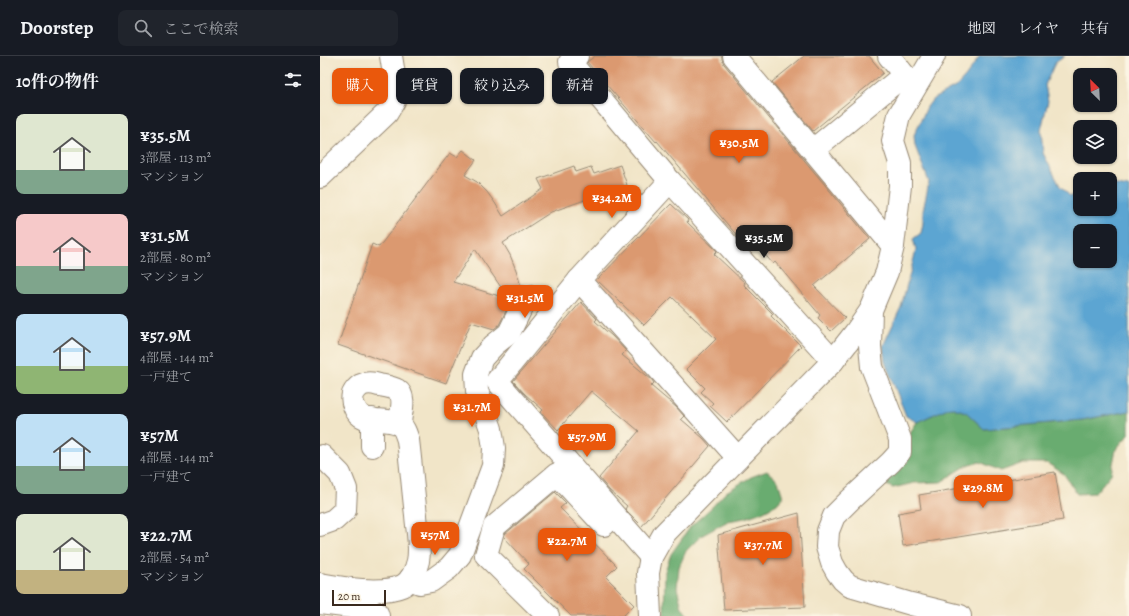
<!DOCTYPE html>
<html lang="ja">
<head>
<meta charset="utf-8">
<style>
  :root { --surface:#171b24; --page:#20242c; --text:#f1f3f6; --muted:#9ea1a6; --line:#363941; --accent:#ea580c }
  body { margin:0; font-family:Alegreya,"Noto Serif JP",serif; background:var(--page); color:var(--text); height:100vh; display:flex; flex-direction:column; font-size:15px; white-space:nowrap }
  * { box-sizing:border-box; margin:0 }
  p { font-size:13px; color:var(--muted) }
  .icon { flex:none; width:22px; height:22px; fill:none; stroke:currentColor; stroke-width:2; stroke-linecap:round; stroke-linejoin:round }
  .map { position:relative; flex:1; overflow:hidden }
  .details { display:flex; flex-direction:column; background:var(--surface); width:320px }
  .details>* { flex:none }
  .hud { position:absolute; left:12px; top:12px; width:380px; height:36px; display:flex; gap:8px }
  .needle { width:26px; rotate:336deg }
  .controls { position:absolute; left:753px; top:12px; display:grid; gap:8px }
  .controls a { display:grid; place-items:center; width:44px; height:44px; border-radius:8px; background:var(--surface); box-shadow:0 1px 3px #0004; font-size:20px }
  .scale { position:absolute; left:12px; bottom:10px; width:54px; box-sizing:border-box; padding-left:4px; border:2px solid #3b2a1e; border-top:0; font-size:11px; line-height:14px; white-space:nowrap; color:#3b2a1e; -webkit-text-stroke:3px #fcf5e5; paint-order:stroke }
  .price { position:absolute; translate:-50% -34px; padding:0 9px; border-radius:8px; background:var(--accent); color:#fff; font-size:13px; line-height:26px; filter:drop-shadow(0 1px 2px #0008) }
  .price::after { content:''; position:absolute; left:50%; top:24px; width:12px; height:9px; margin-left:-6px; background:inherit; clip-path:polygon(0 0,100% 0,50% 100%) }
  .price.active { background:#222; color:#fff }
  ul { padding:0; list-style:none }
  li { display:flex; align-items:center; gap:12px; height:100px; padding:0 16px }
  li span { display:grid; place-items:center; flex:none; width:112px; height:80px; border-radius:8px; color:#555 }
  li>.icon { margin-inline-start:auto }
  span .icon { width:48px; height:48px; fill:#fffc; stroke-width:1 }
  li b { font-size:17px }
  h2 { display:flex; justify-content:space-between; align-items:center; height:48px; padding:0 16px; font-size:17px }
  .pill { padding:0 14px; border-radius:8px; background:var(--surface); box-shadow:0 1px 3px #0004; font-size:14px; line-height:36px }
  .pill.active { background:var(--accent); color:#fff }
  header { display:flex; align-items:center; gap:24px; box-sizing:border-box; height:56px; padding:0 20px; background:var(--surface); border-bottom:1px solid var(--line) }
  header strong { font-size:19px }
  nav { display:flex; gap:22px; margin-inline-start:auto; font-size:14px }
  .search { width:280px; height:36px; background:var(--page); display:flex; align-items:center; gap:10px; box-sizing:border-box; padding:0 14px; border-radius:8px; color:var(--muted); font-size:15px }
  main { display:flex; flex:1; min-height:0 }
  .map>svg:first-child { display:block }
  .forest { fill:#69ac70; stroke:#526b47 }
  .water { fill:#5ba5d2; stroke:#4b6878; fill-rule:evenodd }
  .building { fill:#db996f; fill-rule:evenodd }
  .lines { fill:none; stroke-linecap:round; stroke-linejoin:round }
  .minor-casing { stroke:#968873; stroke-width:24 }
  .minor { stroke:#fff; stroke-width:22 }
</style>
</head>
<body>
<header>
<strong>Doorstep</strong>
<div class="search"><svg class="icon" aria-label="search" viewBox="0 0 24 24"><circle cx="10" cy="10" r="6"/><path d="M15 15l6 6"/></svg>ここで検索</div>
<nav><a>地図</a><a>レイヤ</a><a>共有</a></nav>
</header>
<main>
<section class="details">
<h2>10件の物件<svg class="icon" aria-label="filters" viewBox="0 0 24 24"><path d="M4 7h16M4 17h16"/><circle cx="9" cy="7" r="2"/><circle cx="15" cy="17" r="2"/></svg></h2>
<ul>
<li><span style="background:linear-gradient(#dfe7d0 70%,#7fa58c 0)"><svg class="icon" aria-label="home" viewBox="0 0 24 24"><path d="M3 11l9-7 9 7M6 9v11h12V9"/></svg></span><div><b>¥35.5M</b><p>3部屋 · 113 m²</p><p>マンション</p></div></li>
<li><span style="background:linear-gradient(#f6c9c9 65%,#7fa58c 0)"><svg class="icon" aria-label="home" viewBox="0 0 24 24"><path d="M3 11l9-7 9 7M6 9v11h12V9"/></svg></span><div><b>¥31.5M</b><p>2部屋 · 80 m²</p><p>マンション</p></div></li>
<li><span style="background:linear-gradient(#bfe0f5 65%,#8fb573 0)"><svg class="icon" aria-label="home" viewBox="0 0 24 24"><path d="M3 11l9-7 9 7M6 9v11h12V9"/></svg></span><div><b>¥57.9M</b><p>4部屋 · 144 m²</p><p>一戸建て</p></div></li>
<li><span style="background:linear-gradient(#bfe0f5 65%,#7fa58c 0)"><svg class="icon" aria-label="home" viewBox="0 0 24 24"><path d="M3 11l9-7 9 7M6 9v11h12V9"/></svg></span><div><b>¥57M</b><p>4部屋 · 144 m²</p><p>一戸建て</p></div></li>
<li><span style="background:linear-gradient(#dfe7d0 70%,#c2b280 0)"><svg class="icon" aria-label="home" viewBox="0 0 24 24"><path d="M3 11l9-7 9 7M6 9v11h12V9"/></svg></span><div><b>¥22.7M</b><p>2部屋 · 54 m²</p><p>マンション</p></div></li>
</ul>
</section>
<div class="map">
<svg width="809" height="560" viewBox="0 0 809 560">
  <rect width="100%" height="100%" fill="#fcf5e5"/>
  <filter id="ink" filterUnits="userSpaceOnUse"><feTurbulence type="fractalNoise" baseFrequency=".025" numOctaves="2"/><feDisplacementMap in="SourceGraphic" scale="8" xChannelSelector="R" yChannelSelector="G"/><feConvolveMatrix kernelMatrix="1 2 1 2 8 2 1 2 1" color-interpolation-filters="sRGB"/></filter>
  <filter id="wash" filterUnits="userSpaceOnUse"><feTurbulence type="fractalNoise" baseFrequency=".012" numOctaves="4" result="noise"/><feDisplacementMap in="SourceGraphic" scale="16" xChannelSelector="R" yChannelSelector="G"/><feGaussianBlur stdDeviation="0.9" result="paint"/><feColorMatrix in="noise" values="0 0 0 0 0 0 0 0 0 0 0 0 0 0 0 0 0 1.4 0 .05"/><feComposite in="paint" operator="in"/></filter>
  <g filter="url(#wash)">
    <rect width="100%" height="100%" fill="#f1e5c8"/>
    <g class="forest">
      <polygon points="630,351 646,356 664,373 762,364 809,355 809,378 796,393 791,418 775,437 757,438 744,418 727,407 703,407 681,415 660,406 646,410 621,426 594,427 573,432 558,425 597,366"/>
      <polygon points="447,415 458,425 463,441 457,448 442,456 425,462 408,465 381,480 366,495 359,511 357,532 362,552 369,560 344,560 345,515 351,498 371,470 392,451 406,436 431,421"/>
    </g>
    <path class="water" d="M660,0H745L735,7L725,29L728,45L721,74L723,97L740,130L750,140L760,139V153H790V128L809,131V355L762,364L664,373L646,356L630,351L597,366L586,360L565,306L563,290L581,251L596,194L593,183L601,177L603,167V155L609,126L595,90L594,79L607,51L613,43L637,30L646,20ZM760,175H790V205H760Z"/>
    <g id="blocks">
      <g class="building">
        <polygon points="275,0 402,0 402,3 404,8 550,183 494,230 525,262 511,275 498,262 500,259 455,206 453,208 426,176 419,182 337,85 336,86 267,6"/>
        <polygon points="484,0 549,0 563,17 493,75 452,26"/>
        <path d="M143,94L156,104L145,119L157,126L167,136L175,147L183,160L223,133L218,123L254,110L256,116L271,111L274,118L300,109L307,129L231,156L183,187L190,199L196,214L200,227L199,231L196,235L179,269L174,273L151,266L126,327L18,289L52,188L59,191L130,97L137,101ZM155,193L189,243L133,226Z"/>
        <polygon points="351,148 368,164 367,166 397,195 394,198 425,227 424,229 453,258 451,260 481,290 407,366 390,350 393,347 381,336 385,332 366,313 396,283 352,241 324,269 277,224"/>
        <polygon points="261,246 277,263 275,265 292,280 306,295 302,299 332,324 334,327 331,330 356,351 364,360 361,363 383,382 390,390 322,470 305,453 307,450 289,434 279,422 319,375 271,335 238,374 221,356 223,354 205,338 193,325"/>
        <polygon points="735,416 743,464 583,490 578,457 601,453 599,439"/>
        <polygon points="235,436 246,447 240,452 297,510 286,521 314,549 303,560 251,560 204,513 209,508 184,481 185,478"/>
        <polygon points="479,457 485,551 404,554 398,479"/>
      </g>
    </g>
  </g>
  <g filter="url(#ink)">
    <use href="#blocks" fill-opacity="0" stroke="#968873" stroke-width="1"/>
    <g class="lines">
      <defs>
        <g id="minor">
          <polyline points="257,0 250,6 350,125 513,305"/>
          <polyline points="414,0 573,190"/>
          <polyline points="569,0 593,30"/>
          <polyline points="493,94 584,19"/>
          <polyline points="0,121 67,57 74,45 76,31 71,0"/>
          <polyline points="259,224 418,402"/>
          <polyline points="551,254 550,290 552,311 580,383 580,396 571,406 530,444 514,460 508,475 507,491 512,507 517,516 523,524 530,530 591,548 640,560"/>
          <polyline points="52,390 52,363"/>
          <polyline points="0,469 14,464 25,454 26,433 20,418 2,400"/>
          <polyline points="331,501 177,325 259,224 350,125"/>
          <polyline points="90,523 100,527 111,525 129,512 140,499 173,410 174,392 171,373 164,353 157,335 156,318 162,302 174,289 189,277 207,240"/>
          <path d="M0,528C22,532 61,539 82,530C91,526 96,514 98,505C101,490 97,474 96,459C93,434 91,409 88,384C86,378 84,371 79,368C65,360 41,371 34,350C32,346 32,342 33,338C35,334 38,331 41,329C47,326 53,327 59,329C64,330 72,331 77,334C87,341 80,358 80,368"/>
          <polyline points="0,547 48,553 57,557 58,560"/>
          <polyline points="228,560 166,499 174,471 237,418 284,469"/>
          <polyline points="330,560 328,517 331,501 344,478 513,305 535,277 551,254 567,216 573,190 580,130 580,107 573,85 579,59 614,0"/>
        </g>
      </defs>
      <use href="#minor" class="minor-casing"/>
      <use href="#minor" class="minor"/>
    </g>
  </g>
</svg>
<div class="controls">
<a><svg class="needle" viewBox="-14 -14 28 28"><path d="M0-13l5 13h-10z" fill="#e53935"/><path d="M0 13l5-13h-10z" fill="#9ea1a6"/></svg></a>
<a><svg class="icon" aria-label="layers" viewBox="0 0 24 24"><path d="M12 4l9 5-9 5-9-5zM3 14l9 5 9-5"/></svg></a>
<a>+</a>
<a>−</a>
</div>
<div class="scale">20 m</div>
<b class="price" style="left:419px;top:108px">¥30.5M</b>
<b class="price" style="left:292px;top:163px">¥34.2M</b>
<b class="price active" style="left:444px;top:203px">¥35.5M</b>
<b class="price" style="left:205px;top:263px">¥31.5M</b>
<b class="price" style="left:152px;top:372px">¥31.7M</b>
<b class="price" style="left:267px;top:402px">¥57.9M</b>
<b class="price" style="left:663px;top:453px">¥29.8M</b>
<b class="price" style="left:115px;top:500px">¥57M</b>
<b class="price" style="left:247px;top:506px">¥22.7M</b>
<b class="price" style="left:443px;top:510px">¥37.7M</b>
<div class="hud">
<a class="pill active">購入</a>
<a class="pill">賃貸</a>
<a class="pill">絞り込み</a>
<a class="pill">新着</a>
</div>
</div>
</main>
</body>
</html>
